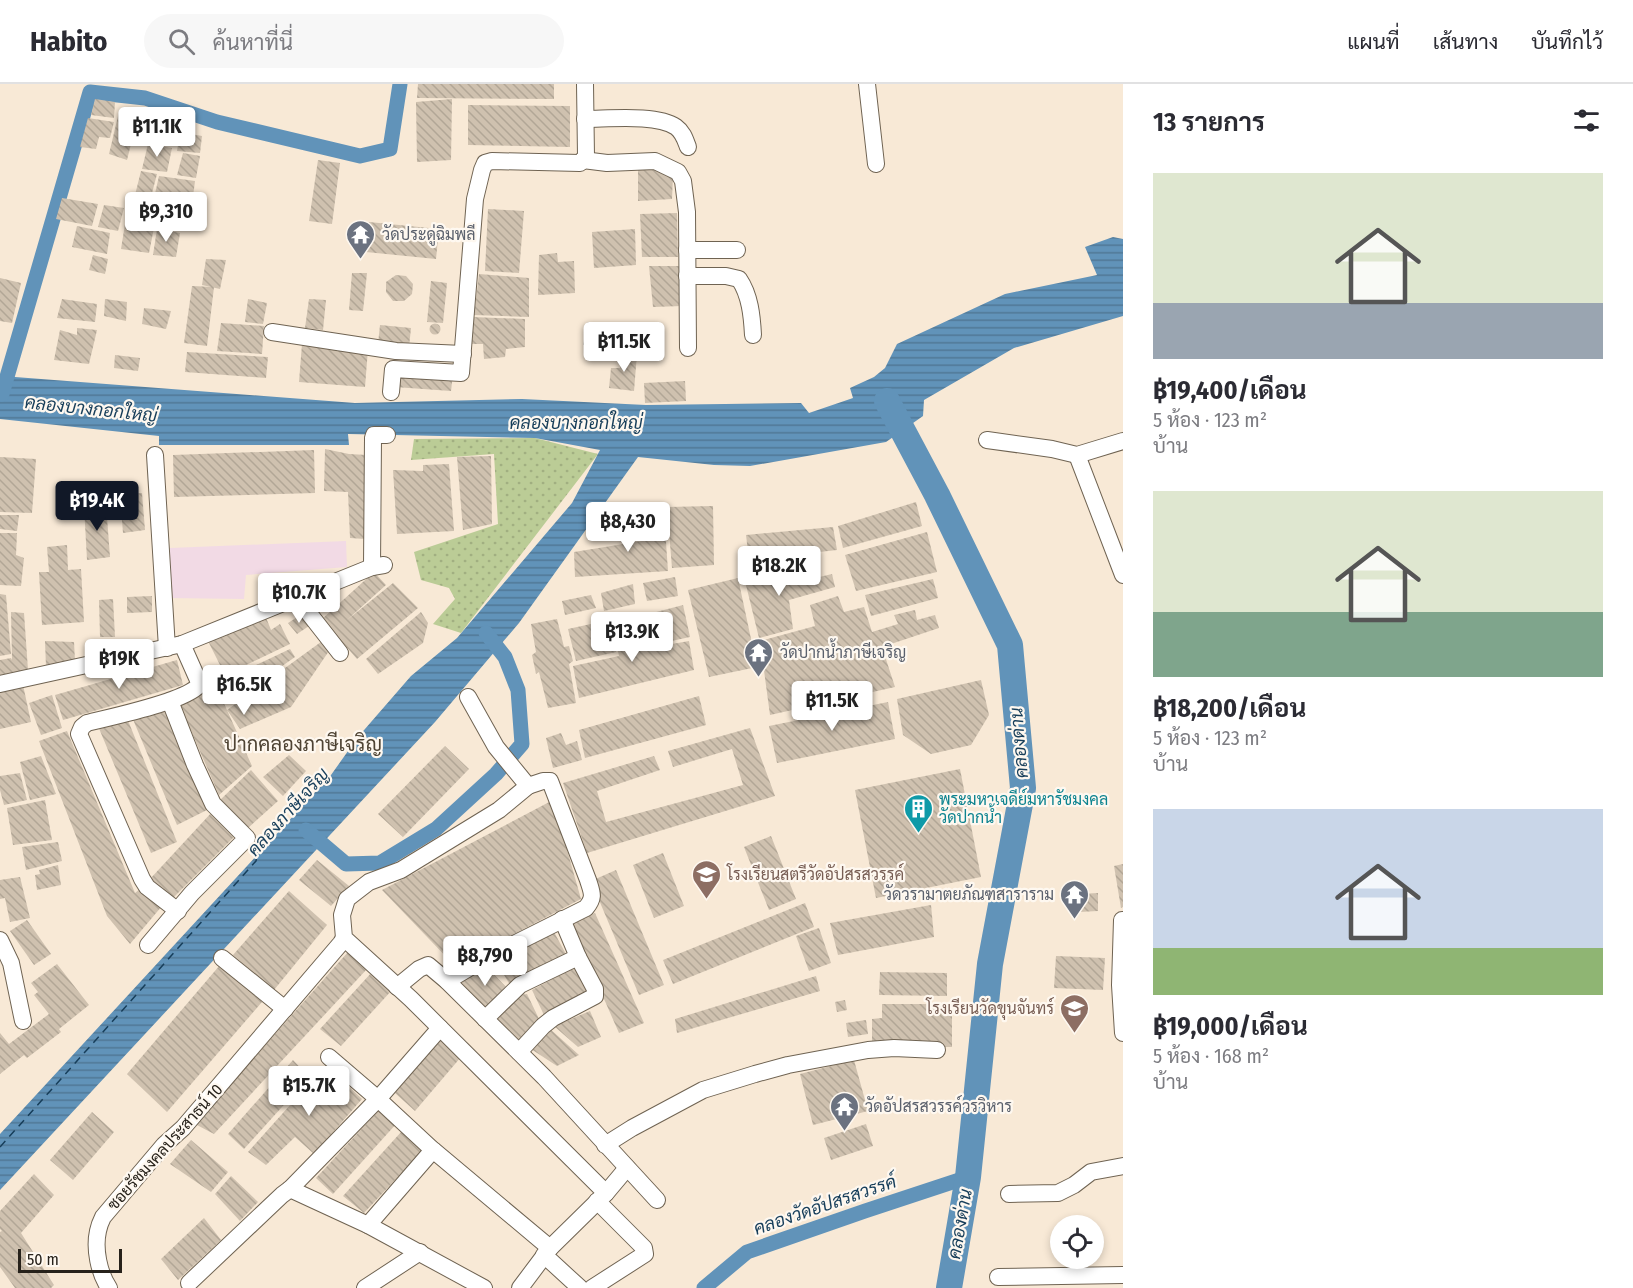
<!DOCTYPE html>
<html lang="th">
<head>
<meta charset="utf-8">
<style>
  :root { --surface:#fff; --page:#f7f7f7; --text:#2b2b33; --muted:#7c7c81; --line:#e1e1e2; --accent:#111827 }
  body { margin:0; font-family:"Fira Sans Condensed",Sarabun,sans-serif; background:var(--page); color:var(--text); height:100vh; display:flex; flex-direction:column; font-size:22px; white-space:nowrap }
  * { box-sizing:border-box; margin:0 }
  p { font-size:20px; color:var(--muted) }
  .icon { flex:none; width:33px; height:33px; fill:none; stroke:currentColor; stroke-width:2; stroke-linecap:round; stroke-linejoin:round }
  .map { position:relative; flex:1; overflow:hidden }
  .sheet { display:flex; flex-direction:column; background:var(--surface); width:510px }
  .sheet>* { flex:none }
  .buttons { position:absolute; left:1050px; top:1131px; display:grid; gap:12px }
  .buttons a { display:grid; place-items:center; width:54px; height:54px; border-radius:50%; background:var(--surface); box-shadow:0 3px 9px #0003; font-size:30px }
  .scale { position:absolute; left:18px; bottom:15px; width:104px; box-sizing:border-box; padding-left:6px; border:3px solid #27221b; border-top:0; font-size:16px; line-height:21px; white-space:nowrap; color:#27221b; -webkit-text-stroke:4px #fef8f0; paint-order:stroke }
  .price { position:absolute; translate:-50% -51px; padding:0 14px; border-radius:6px; background:#fff; color:#222; font-size:20px; line-height:39px; filter:drop-shadow(0 2px 3px #0008) }
  .price::after { content:''; position:absolute; left:50%; top:36px; width:18px; height:14px; margin-left:-9px; background:inherit; clip-path:polygon(0 0,100% 0,50% 100%) }
  .price.selected { background:var(--accent); color:#fff }
  ul { padding:0; list-style:none }
  li { display:grid; align-content:center; gap:12px; height:318px; padding:0 30px }
  li span { display:grid; place-items:center; height:186px; border-radius:0px; color:#555 }
  li>.icon { margin-inline-start:auto }
  span .icon { width:108px; height:108px; fill:#fffc; stroke-width:1 }
  li b { font-size:26px }
  h2 { display:flex; justify-content:space-between; align-items:center; height:72px; padding:0 30px; font-size:26px }
  header { display:flex; align-items:center; gap:36px; box-sizing:border-box; height:84px; padding:0 30px; background:var(--surface); border-bottom:2px solid var(--line) }
  header strong { font-size:28px }
  nav { display:flex; gap:33px; margin-inline-start:auto; font-size:21px }
  .search { width:420px; height:54px; background:var(--page); display:flex; align-items:center; gap:15px; box-sizing:border-box; padding:0 21px; border-radius:33px; color:var(--muted); font-size:22px }
  main { display:flex; flex:1; min-height:0 }
  .map>svg:first-child { display:block }
  .commercial { fill:#f2dae5 }
  .grass { fill:url(#grass-dots) }
  .water { fill:url(#water-rules) }
  .lines { fill:none; stroke-linecap:round; stroke-linejoin:round }
  .canal { stroke:#6193b9; stroke-width:15 }
  .river { stroke:#6193b9; stroke-width:26 }
  .ferry { stroke:#173e5a; stroke-width:1.5; stroke-dasharray:8 6; stroke-linecap:butt }
  .building { fill:url(#building-back-hatch) }
  .street-casing { stroke:#6f6352; stroke-width:18 }
  .street { stroke:#fff; stroke-width:16 }
  .labels { text-anchor:middle; dominant-baseline:central; stroke-width:4.5; stroke-linejoin:round; paint-order:stroke }
  .worship-label { font-size:16px; fill:#5b616d; stroke:#fef8f0; text-anchor:start }
  .culture-label { font-size:16px; fill:#0d838f; stroke:#fef8f0; text-anchor:start }
  .education-label { font-size:16px; fill:#785e54; stroke:#fef8f0; text-anchor:start }
  .street-label { font-size:16px; fill:#27221b; stroke:#fef8f0 }
  .water-label { font-size:18px; font-style:italic; fill:#173e5a; stroke:#fef8f0 }
  .quarter-label { font-size:20px; fill:#4e4333; stroke:#fef8f0 }
</style>
</head>
<body>
<header>
<strong>Habito</strong>
<div class="search"><svg class="icon" aria-label="search" viewBox="0 0 24 24"><circle cx="10" cy="10" r="6"/><path d="M15 15l6 6"/></svg>ค้นหาที่นี่</div>
<nav><a>แผนที่</a><a>เส้นทาง</a><a>บันทึกไว้</a></nav>
</header>
<main>
<div class="map">
<svg width="1123" height="1204" viewBox="0 0 1123 1204">
  <defs>
    <pattern id="grass-dots" width="8" height="8" patternUnits="userSpaceOnUse" patternTransform="scale(1.5)"><rect width="8" height="8" fill="#bbcc96"/><path d="M2 2h.1M6 6h.1" fill="none" stroke="#a1af81" stroke-width="1.8" stroke-linecap="round"/></pattern>
    <pattern id="water-rules" width="6" height="5" patternUnits="userSpaceOnUse" patternTransform="scale(1.5)"><rect width="6" height="5" fill="#6193b9"/><path d="M0 2.5h6" fill="none" stroke="#507896"/></pattern>
    <pattern id="building-back-hatch" width="6" height="6" patternUnits="userSpaceOnUse" patternTransform="scale(1.5)"><rect width="6" height="6" fill="#cfc1af"/><path d="M-1 5l2 2M0 0l6 6M5-1l2 2" fill="none" stroke="#b2a696"/></pattern>
  </defs>
  <rect width="100%" height="100%" fill="#f8e9d6"/>
  <polygon class="commercial" points="346,457 347,483 246,491 244,515 167,514 170,464"/>
  <polygon class="grass" points="535,354 598,370 461,549 433,540 455,515 449,504 421,496 414,468 498,440 494,370 411,376 414,355"/>
  <polygon class="water" points="1113,153 1123,155 1123,232 1014,264 924,316 923,332 886,358 750,382 714,381 638,373 519,539 435,638 0,1106 0,1050 331,691 358,653 411,592 457,554 572,419 600,366 535,354 348,350 349,361 159,361 159,352 0,335 0,290 15,293 355,319 522,315 646,321 801,319 809,329 853,314 850,304 874,293 885,284 897,260 1005,210 1097,191 1085,163"/>
  <g class="lines">
    <g class="canal">
      <polyline points="2,310 90,8 145,14 217,38 360,72 390,65 400,0"/>
      <polyline points="306,746 346,780 380,779 436,745 496,690 522,660 518,606 505,573 486,549"/>
      <polyline points="704,1204 747,1168 865,1127 968,1093"/>
    </g>
    <polyline class="river" points="887,317 937,411 1010,561 1023,704 990,880 968,1093 949,1204"/>
    <polyline class="ferry" points="0,1063 256,777 259,763"/>
  </g>
  <g class="building">
    <polygon points="418,0 554,0 554,15 417,14"/>
    <polygon points="95,15 115,18 114,34 91,31"/>
    <polygon points="452,15 451,76 417,78 416,18"/>
    <polygon points="468,21 570,22 570,63 468,61"/>
    <polygon points="119,28 138,32 127,76 109,70"/>
    <polygon points="140,29 160,32 155,58 135,55"/>
    <polygon points="88,34 114,38 110,54 99,53 96,65 80,63"/>
    <polygon points="161,44 177,47 174,61 158,58"/>
    <polygon points="180,48 202,52 200,69 177,67"/>
    <polygon points="148,60 172,64 167,88 142,85"/>
    <polygon points="183,69 200,72 196,94 177,91"/>
    <polygon points="318,76 340,79 332,140 309,137"/>
    <polygon points="638,85 663,85 664,91 673,92 672,115 638,117"/>
    <polygon points="141,87 157,90 150,117 134,115"/>
    <polygon points="159,92 195,97 191,128 152,123"/>
    <polygon points="62,114 98,120 92,142 56,135"/>
    <polygon points="104,121 124,124 118,147 98,143"/>
    <polygon points="488,125 524,127 519,189 485,187"/>
    <polygon points="677,129 678,173 642,173 640,130"/>
    <polygon points="369,138 439,145 436,175 366,168"/>
    <polygon points="125,140 154,144 149,169 121,165"/>
    <polygon points="77,142 110,149 107,170 72,163"/>
    <polygon points="157,145 180,149 176,173 153,171"/>
    <polygon points="635,145 636,181 594,184 592,148"/>
    <polygon points="557,169 558,178 574,177 575,209 538,211 539,171"/>
    <polygon points="93,171 108,175 105,190 89,186"/>
    <polygon points="206,175 226,176 220,205 202,201"/>
    <polygon points="649,182 681,182 682,222 653,223"/>
    <polygon points="352,189 367,189 363,227 349,226"/>
    <polygon points="479,190 529,194 529,233 474,231"/>
    <polygon points="396,191 406,192 413,200 412,210 404,217 393,217 386,208 386,198"/>
    <polygon points="0,194 21,199 12,239 0,237"/>
    <polygon points="431,197 447,199 443,239 427,238"/>
    <polygon points="192,202 214,203 207,262 184,259"/>
    <polygon points="62,215 97,220 95,238 57,234"/>
    <polygon points="105,215 127,218 126,237 104,232"/>
    <polygon points="248,215 267,219 263,240 245,238"/>
    <polygon points="309,215 326,216 323,246 305,244"/>
    <polygon points="144,224 171,227 166,245 142,240"/>
    <polygon points="472,233 525,235 525,263 506,265 505,273 484,275 483,260 468,260"/>
    <polygon points="587,238 613,240 609,262 583,261"/>
    <polygon points="221,239 264,242 262,270 217,267"/>
    <circle cx="435" cy="245" r="5.5"/>
    <polygon points="380,241 411,244 409,263 378,260"/>
    <polygon points="77,244 97,246 89,280 54,276 60,246 77,251"/>
    <polygon points="302,260 368,265 365,303 299,298"/>
    <polygon points="187,268 268,273 266,294 185,288"/>
    <polygon points="621,269 637,270 634,307 609,304 611,284 620,284"/>
    <polygon points="115,271 140,274 138,287 114,284"/>
    <polygon points="397,289 453,290 451,307 395,303"/>
    <polygon points="685,297 686,317 645,319 644,299"/>
    <polygon points="325,365 349,370 367,371 365,455 350,454 348,408 324,407"/>
    <polygon points="314,366 315,409 174,413 173,371"/>
    <polygon points="491,372 492,440 463,446 457,373"/>
    <polygon points="0,373 36,375 32,429 0,428"/>
    <polygon points="449,380 454,447 397,450 393,386 423,387 423,381"/>
    <polygon points="142,409 145,446 123,449 120,411"/>
    <polygon points="916,418 922,442 843,464 838,442"/>
    <polygon points="106,420 110,473 87,476 84,422"/>
    <polygon points="713,422 714,481 672,484 667,423"/>
    <polygon points="664,430 668,487 575,493 574,468 642,457 639,431"/>
    <polygon points="0,431 19,431 17,447 0,445"/>
    <polygon points="833,443 837,466 749,476 746,451"/>
    <polygon points="927,448 937,488 856,507 845,471"/>
    <polygon points="0,449 17,449 16,471 24,474 21,502 0,501"/>
    <polygon points="67,461 68,486 81,485 84,538 42,541 39,488 49,488 47,463"/>
    <polygon points="780,476 790,500 832,490 835,503 789,516 793,545 759,554 745,497 764,491 761,478"/>
    <polygon points="374,488 386,501 347,536 393,499 418,524 357,575 322,535"/>
    <polygon points="675,493 678,512 647,517 643,499"/>
    <polygon points="738,494 757,583 709,593 688,506"/>
    <polygon points="933,495 938,514 871,532 865,511"/>
    <polygon points="633,500 635,520 604,527 601,509"/>
    <polygon points="0,510 6,511 11,570 0,572"/>
    <polygon points="591,511 596,524 565,531 562,517"/>
    <polygon points="152,512 152,528 127,529 127,513"/>
    <polygon points="838,512 844,528 864,523 872,548 898,540 894,531 915,526 917,536 935,531 939,544 882,563 895,603 770,631 760,557 815,542 810,521"/>
    <polygon points="113,515 115,553 100,553 99,516"/>
    <polygon points="683,521 690,553 648,562 641,532"/>
    <polygon points="11,528 24,529 28,586 0,592 0,576 11,574 12,576"/>
    <polygon points="421,528 428,539 423,559 378,590 366,575"/>
    <polygon points="302,530 309,542 297,550 288,539"/>
    <polygon points="265,531 271,546 280,540 290,560 225,591 207,555"/>
    <polygon points="636,533 644,565 689,557 694,586 579,614 573,582 619,572 612,539"/>
    <polygon points="557,535 564,563 569,562 573,577 569,580 576,619 548,624 539,588 536,590 532,571 536,568 531,540"/>
    <polygon points="609,536 616,568 576,577 568,545"/>
    <polygon points="325,555 331,564 291,623 240,645 227,626 252,682 219,711 178,617 215,600 227,626"/>
    <polygon points="45,557 74,558 75,577 46,583"/>
    <polygon points="290,565 295,573 235,615 226,595"/>
    <polygon points="177,576 183,601 63,636 55,611"/>
    <polygon points="981,596 989,631 971,661 931,670 903,651 897,615"/>
    <polygon points="23,601 31,638 0,645 0,606"/>
    <polygon points="52,611 62,644 41,651 29,619"/>
    <polygon points="699,612 706,641 585,674 579,646"/>
    <polygon points="888,618 895,655 777,679 769,642"/>
    <polygon points="166,623 207,726 177,741 132,633"/>
    <polygon points="127,634 177,758 151,769 98,642"/>
    <polygon points="750,644 775,712 587,769 563,699 654,672 660,686 597,707 606,738 743,701 732,665 673,683 668,667"/>
    <polygon points="67,647 135,809 140,805 162,822 130,860 107,832 39,657"/>
    <polygon points="561,649 566,661 577,657 582,676 553,684 546,654"/>
    <polygon points="445,662 469,685 403,753 378,730"/>
    <polygon points="289,671 306,687 283,712 263,693"/>
    <polygon points="41,672 56,710 30,716 20,678"/>
    <polygon points="960,685 981,793 876,814 855,706"/>
    <polygon points="251,686 278,717 248,744 218,718"/>
    <polygon points="20,689 27,716 4,721 0,706 0,692"/>
    <polygon points="45,716 52,756 13,761 7,724"/>
    <polygon points="553,716 581,815 454,881 382,806"/>
    <polygon points="212,728 236,751 172,815 150,795"/>
    <polygon points="771,752 796,815 769,826 744,763"/>
    <polygon points="58,758 62,777 26,786 22,763"/>
    <polygon points="663,769 684,822 654,834 633,781"/>
    <polygon points="317,776 349,802 331,822 299,796"/>
    <polygon points="1123,780 1123,823 1121,824 1114,782"/>
    <polygon points="58,781 61,801 37,806 35,791 40,790 39,786"/>
    <polygon points="616,786 664,901 639,911 591,797"/>
    <polygon points="20,793 30,834 10,838 5,814 0,815 0,796"/>
    <polygon points="289,807 327,841 274,906 233,871"/>
    <polygon points="1098,809 1098,827 1079,828 1079,810"/>
    <polygon points="805,819 814,843 673,900 663,876"/>
    <polygon points="931,821 934,853 838,871 830,839"/>
    <polygon points="595,829 644,939 619,949 571,840"/>
    <polygon points="27,836 51,870 34,881 10,847"/>
    <polygon points="819,844 831,879 809,887 796,852"/>
    <polygon points="554,848 567,872 510,901 497,879"/>
    <polygon points="348,868 367,885 214,1050 195,1040"/>
    <polygon points="1056,872 1105,874 1103,906 1054,904"/>
    <polygon points="57,880 89,921 59,945 61,948 27,974 24,971 0,990 0,949 9,960 49,930 34,911 38,908 31,899"/>
    <polygon points="220,881 262,918 167,1028 127,990"/>
    <polygon points="487,883 508,905 487,926 459,896"/>
    <polygon points="575,883 588,910 544,931 532,906"/>
    <polygon points="372,888 392,906 341,962 320,945"/>
    <polygon points="880,888 947,889 947,912 879,911"/>
    <polygon points="816,892 820,907 677,949 675,935"/>
    <polygon points="527,910 540,937 520,959 496,933 517,911"/>
    <polygon points="845,916 847,926 837,928 835,918"/>
    <polygon points="882,920 952,920 952,963 872,963 872,935 882,934"/>
    <polygon points="590,927 601,953 578,963 554,942"/>
    <polygon points="866,936 868,950 848,953 846,939"/>
    <polygon points="549,944 579,971 557,982 531,965"/>
    <polygon points="441,954 461,973 415,1027 395,1009"/>
    <polygon points="293,976 309,993 244,1065 228,1050"/>
    <polygon points="854,976 868,1027 813,1041 800,990"/>
    <polygon points="326,981 362,1015 314,1070 295,1053 266,1081 248,1068"/>
    <polygon points="381,1024 397,1039 333,1110 316,1094"/>
    <polygon points="92,1028 114,1048 73,1096 50,1076"/>
    <polygon points="866,1040 873,1062 831,1076 824,1054"/>
    <polygon points="402,1047 423,1066 364,1129 343,1112"/>
    <polygon points="191,1056 228,1088 211,1108 170,1080"/>
    <polygon points="34,1090 54,1111 21,1149 54,1201 51,1204 15,1204 0,1183 0,1148 2,1147 0,1145 0,1127"/>
    <polygon points="231,1092 258,1118 240,1137 215,1110"/>
    <polygon points="204,1134 221,1156 178,1196 161,1175"/>
  </g>
  <g class="lines">
    <defs>
      <g id="street">
        <polyline points="867,0 876,80"/>
        <path d="M585,35C609,35 657,30 676,43C683,48 685,55 688,63"/>
        <polyline points="583,76 607,79 655,77 678,88 683,97 687,128 688,264"/>
        <polyline points="687,166 737,166"/>
        <path d="M687,192H726L739,195C750,211 752,232 753,251"/>
        <polyline points="272,248 396,267 463,270"/>
        <polyline points="391,308 393,285 461,289 475,115 482,86 485,79 492,77 580,79 583,76 586,72 585,0"/>
        <polyline points="987,356 1052,365 1077,371 1123,357"/>
        <polyline points="155,371 167,564"/>
        <polyline points="1077,371 1123,491"/>
        <polyline points="372,483 373,354 374,351 387,351"/>
        <polyline points="297,514 340,569"/>
        <polyline points="0,600 182,560 372,483 384,481"/>
        <polyline points="468,613 496,663 528,702 499,726 401,786 369,798 347,815 342,831 344,854 411,915 606,1109"/>
        <path d="M178,827L147,803L142,795L79,650L82,643L87,639C110,633 185,618 199,601L198,596L182,560"/>
        <polyline points="1122,836 1120,901 1123,949"/>
        <polyline points="0,856 11,879 23,937"/>
        <polyline points="148,861 192,809 247,754 213,720 195,681 170,617"/>
        <polyline points="222,874 285,925"/>
        <path d="M447,897L484,875L586,824C595,813 592,809 588,796L550,697H543L528,702"/>
        <polyline points="397,903 419,885 428,881 447,897 544,993 657,1116"/>
        <polyline points="485,935 520,901 578,873"/>
        <polyline points="519,968 543,942 553,934 595,912 595,905 578,873 562,835"/>
        <polyline points="329,973 378,1015 433,1066 550,1164"/>
        <polyline points="605,1061 632,1044 703,1006 755,990 788,981 868,966 894,964 937,966"/>
        <polyline points="290,1105 368,1141 484,1204"/>
        <polyline points="1009,1110 1058,1109 1074,1101 1091,1088 1123,1082"/>
        <polyline points="368,1141 433,1066"/>
        <polyline points="544,1171 580,1204"/>
        <polyline points="998,1193 1123,1191"/>
        <polyline points="189,1199 282,1111 290,1105 378,1015 440,944"/>
        <path d="M109,1204C99,1189 94,1165 98,1147C99,1142 101,1137 103,1133L164,1061L183,1044L341,859L344,854"/>
        <polyline points="365,1204 420,1168"/>
        <polyline points="520,1204 550,1164 606,1109 627,1084"/>
        <polyline points="592,1204 645,1170 644,1164 597,1117"/>
      </g>
    </defs>
    <use href="#street" class="street-casing"/>
    <use href="#street" class="street"/>
  </g>
  <defs>
    <symbol id="temple-pin" viewBox="-11 -11 22 30"><path d="M0 17L-7.5 6A9.5 9.5 0 1 1 7.5 6Z" fill="#6b7280" stroke="#fef8f0"/><path d="M0-6L5-2H3V0L6.5 2.5H4V6H1.5V3h-3V6H-4V2.5H-6.5L-3 0V-2H-5Z" fill="#fff"/></symbol>
    <symbol id="building-pin" viewBox="-11 -11 22 30"><path d="M0 17L-7.5 6A9.5 9.5 0 1 1 7.5 6Z" fill="#0f9aa8" stroke="#fef8f0"/><path d="M-4-6H4V6H1V3H-1V6H-4ZM-2.5-4.3h1.7v1.8h-1.7ZM.8-4.3h1.7v1.8H.8ZM-2.5-1h1.7V.8h-1.7ZM.8-1h1.7V.8H.8Z" fill="#fff"/></symbol>
    <symbol id="school-pin" viewBox="-11 -11 22 30"><path d="M0 17L-7.5 6A9.5 9.5 0 1 1 7.5 6Z" fill="#8d6e63" stroke="#fef8f0"/><path d="M0-5L7-2L0 1L-7-2ZM-4 1L0 2.5L4 1V4Q0 6-4 4Z" fill="#fff"/></symbol>
  </defs>
  <g fill-rule="evenodd">
    <use href="#temple-pin" x="344" y="134" width="33" height="45"/>
    <use href="#temple-pin" x="742" y="552" width="33" height="45"/>
    <use href="#building-pin" x="902" y="708" width="33" height="45"/>
    <use href="#school-pin" x="690" y="774" width="33" height="45"/>
    <use href="#temple-pin" x="1058" y="794" width="33" height="45"/>
    <use href="#school-pin" x="1058" y="908" width="33" height="45"/>
    <use href="#temple-pin" x="828" y="1006" width="33" height="45"/>
  </g>
  <g class="labels">
    <g class="worship-label">
      <text x="382" y="150">วัดประดู่ฉิมพลี</text>
      <text x="780" y="568">วัดปากน้ำภาษีเจริญ</text>
      <text x="1054" y="810" text-anchor="end">วัดวรามาตยภัณฑสาราราม</text>
      <text x="865" y="1022">วัดอัปสรสวรรค์วรวิหาร</text>
    </g>
    <g class="culture-label">
      <text x="939" y="715">พระมหาเจดีย์มหารัชมงคล<tspan x="939" dy="18">วัดปากน้ำ</tspan></text>
    </g>
    <g class="education-label">
      <text x="727" y="790">โรงเรียนสตรีวัดอัปสรสวรรค์</text>
      <text x="1054" y="924" text-anchor="end">โรงเรียนวัดขุนจันทร์</text>
    </g>
    <g class="street-label">
      <text transform="translate(165 1063) rotate(-48)">ซอยรัชมงคลประสาธน์ 10</text>
    </g>
    <g class="water-label">
      <text transform="translate(91 325) rotate(6)">คลองบางกอกใหญ่</text>
      <text x="576" y="339">คลองบางกอกใหญ่</text>
      <text transform="translate(1019 659) rotate(-95)">คลองด่าน</text>
      <text transform="translate(288 728) rotate(-48)">คลองภาษีเจริญ</text>
      <text transform="translate(825 1121) rotate(-19)">คลองวัดอัปสรสวรรค์</text>
      <text transform="translate(960 1140) rotate(-80)">คลองด่าน</text>
    </g>
    <g class="quarter-label">
      <text x="303" y="660">ปากคลองภาษีเจริญ</text>
    </g>
  </g>
</svg>
<div class="buttons">
<a><svg class="icon" aria-label="locate" viewBox="0 0 24 24"><circle cx="12" cy="12" r="6"/><path d="M12 2v4M12 18v4M2 12h4M18 12h4"/></svg></a>
</div>
<div class="scale">50 m</div>
<b class="price" style="left:157px;top:74px">฿11.1K</b>
<b class="price" style="left:166px;top:159px">฿9,310</b>
<b class="price" style="left:624px;top:289px">฿11.5K</b>
<b class="price selected" style="left:97px;top:448px">฿19.4K</b>
<b class="price" style="left:628px;top:469px">฿8,430</b>
<b class="price" style="left:779px;top:513px">฿18.2K</b>
<b class="price" style="left:299px;top:540px">฿10.7K</b>
<b class="price" style="left:632px;top:579px">฿13.9K</b>
<b class="price" style="left:119px;top:606px">฿19K</b>
<b class="price" style="left:244px;top:632px">฿16.5K</b>
<b class="price" style="left:832px;top:648px">฿11.5K</b>
<b class="price" style="left:485px;top:903px">฿8,790</b>
<b class="price" style="left:309px;top:1033px">฿15.7K</b>
</div>
<section class="sheet">
<h2>13 รายการ<svg class="icon" aria-label="filters" viewBox="0 0 24 24"><path d="M4 7h16M4 17h16"/><circle cx="9" cy="7" r="2"/><circle cx="15" cy="17" r="2"/></svg></h2>
<ul>
<li><span style="background:linear-gradient(#dfe7d0 70%,#9aa5b1 0)"><svg class="icon" aria-label="home" viewBox="0 0 24 24"><path d="M3 11l9-7 9 7M6 9v11h12V9"/></svg></span><div><b>฿19,400/เดือน</b><p>5 ห้อง · 123 m²</p><p>บ้าน</p></div></li>
<li><span style="background:linear-gradient(#dfe7d0 65%,#7fa58c 0)"><svg class="icon" aria-label="home" viewBox="0 0 24 24"><path d="M3 11l9-7 9 7M6 9v11h12V9"/></svg></span><div><b>฿18,200/เดือน</b><p>5 ห้อง · 123 m²</p><p>บ้าน</p></div></li>
<li><span style="background:linear-gradient(#c9d6e8 75%,#8fb573 0)"><svg class="icon" aria-label="home" viewBox="0 0 24 24"><path d="M3 11l9-7 9 7M6 9v11h12V9"/></svg></span><div><b>฿19,000/เดือน</b><p>5 ห้อง · 168 m²</p><p>บ้าน</p></div></li>
</ul>
</section>
</main>
</body>
</html>
